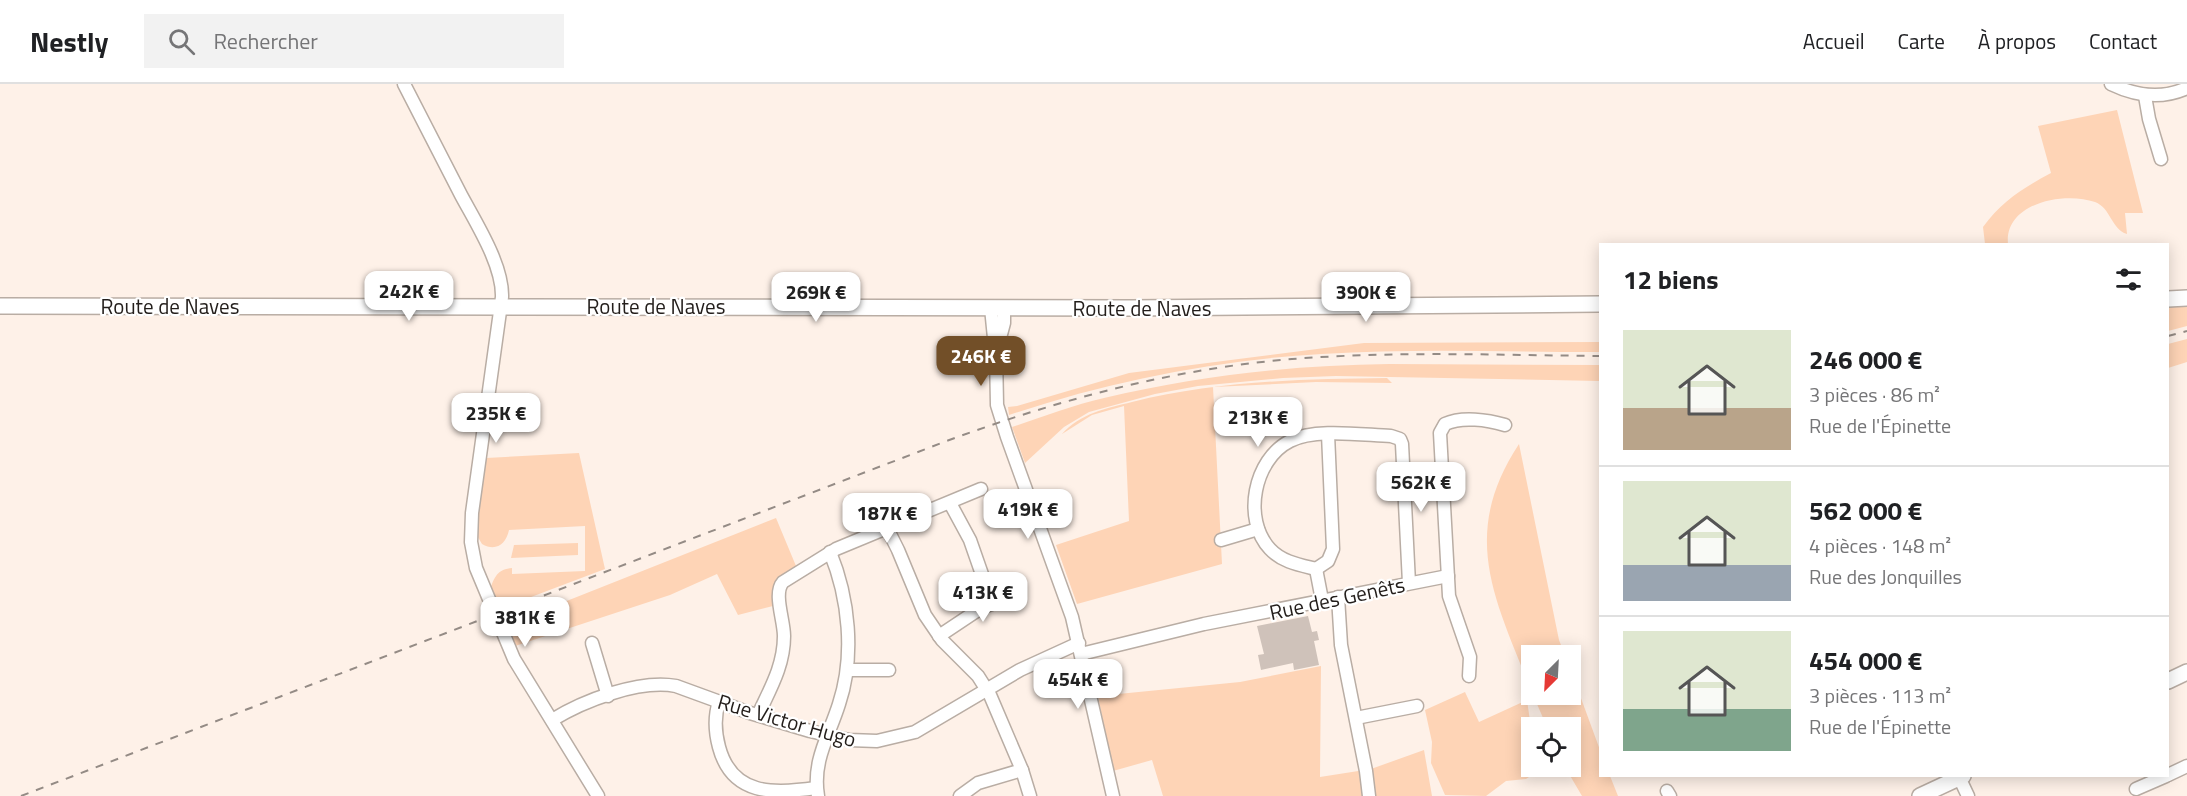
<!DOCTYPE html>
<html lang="fr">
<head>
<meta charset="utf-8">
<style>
  :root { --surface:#fff; --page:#f2f2f2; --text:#202124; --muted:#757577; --line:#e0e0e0; --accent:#724f28 }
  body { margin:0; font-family:"Titillium Web",sans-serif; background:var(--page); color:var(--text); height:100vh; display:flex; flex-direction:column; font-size:22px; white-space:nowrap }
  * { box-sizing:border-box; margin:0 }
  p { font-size:20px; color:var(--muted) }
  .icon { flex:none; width:33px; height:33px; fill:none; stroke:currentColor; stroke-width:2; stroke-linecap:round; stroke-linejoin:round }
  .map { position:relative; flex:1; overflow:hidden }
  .sheet { position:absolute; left:1599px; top:159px; width:570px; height:534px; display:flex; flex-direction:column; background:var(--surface); border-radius:0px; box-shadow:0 3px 15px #0003 }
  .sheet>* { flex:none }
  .needle { width:39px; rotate:204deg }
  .controls { position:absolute; left:1521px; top:561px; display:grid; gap:12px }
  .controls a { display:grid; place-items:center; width:60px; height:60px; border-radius:0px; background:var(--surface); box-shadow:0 3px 15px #0003; font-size:30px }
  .price { position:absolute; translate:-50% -51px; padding:0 14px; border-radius:12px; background:#fff; color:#222; font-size:20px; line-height:39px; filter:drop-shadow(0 2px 3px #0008) }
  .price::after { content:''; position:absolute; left:50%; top:36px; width:18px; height:14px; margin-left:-9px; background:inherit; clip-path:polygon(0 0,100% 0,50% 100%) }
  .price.selected { background:var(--accent); color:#fff }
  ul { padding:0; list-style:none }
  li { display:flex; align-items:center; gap:18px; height:150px; padding:0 24px }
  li+li { border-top:2px solid var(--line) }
  li span { display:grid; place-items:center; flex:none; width:168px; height:120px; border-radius:0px; color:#555 }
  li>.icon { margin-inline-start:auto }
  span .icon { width:72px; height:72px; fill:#fffc; stroke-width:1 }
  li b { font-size:26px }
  h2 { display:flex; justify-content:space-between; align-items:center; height:72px; padding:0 24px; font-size:26px }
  header { display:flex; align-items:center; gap:36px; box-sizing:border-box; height:84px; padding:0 30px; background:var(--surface); border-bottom:2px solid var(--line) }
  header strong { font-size:28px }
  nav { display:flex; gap:33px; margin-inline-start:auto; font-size:21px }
  .search { width:420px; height:54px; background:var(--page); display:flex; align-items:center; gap:15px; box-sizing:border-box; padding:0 21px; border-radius:0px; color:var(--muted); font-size:22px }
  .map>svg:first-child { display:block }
  .green { fill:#fed4b6 }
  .building { fill:#cfc2ba }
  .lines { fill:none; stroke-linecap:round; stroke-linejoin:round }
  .minor-casing { stroke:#b9ada4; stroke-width:15 }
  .major-casing { stroke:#b9ada4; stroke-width:18 }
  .minor { stroke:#fff; stroke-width:12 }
  .major { stroke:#fff; stroke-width:15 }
  .rail { stroke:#948b85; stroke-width:2; stroke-dasharray:8 8; stroke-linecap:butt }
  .labels { text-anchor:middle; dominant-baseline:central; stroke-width:4.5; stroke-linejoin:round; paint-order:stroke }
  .street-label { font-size:21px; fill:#231e1b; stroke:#fff }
</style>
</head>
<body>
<header>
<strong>Nestly</strong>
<div class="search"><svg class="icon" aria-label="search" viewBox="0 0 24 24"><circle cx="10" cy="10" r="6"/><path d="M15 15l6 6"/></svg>Rechercher</div>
<nav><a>Accueil</a><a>Carte</a><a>À propos</a><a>Contact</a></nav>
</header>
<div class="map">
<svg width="2187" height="712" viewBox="0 0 2187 712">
  <rect width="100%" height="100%" fill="#fef1e8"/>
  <g class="green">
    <path d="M2117,26L2143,129H2125L2127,150C2111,145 2111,124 2095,118C2064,107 2004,119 2008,160H1985L1983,143C2002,117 2023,104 2051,89L2038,42Z"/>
    <polygon points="2187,220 2187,242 2168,247 2168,222"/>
    <polygon points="2187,255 2187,278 2168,284 2168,260"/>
    <path d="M1600,258V268C1508,268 1414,264 1322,270C1215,276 1110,297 1009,331L1008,323L1017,322L1129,289L1364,259Z"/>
    <path d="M1389,280L1600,281V297L1336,292L1283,294L1198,302L1155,310L1089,328L1064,343L1025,379L1012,343C1042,333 1073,321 1104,314C1197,292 1293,281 1389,280Z"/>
    <path d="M1387,294L1392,299L1316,298L1213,303L1222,480L1077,520L1056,461L1129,437L1124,322L1092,331L1062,350C1079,330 1107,324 1132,318C1216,297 1300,295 1387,294Z"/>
    <path d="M1519,360L1559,556L1565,571L1532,572L1531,606C1495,515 1459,451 1519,360Z"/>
    <path d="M579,369L605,485L497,526L489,508C494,495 496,485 512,484V490L585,487V442L509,446C506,460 496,468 482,460L476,450L486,374Z"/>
    <polygon points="776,434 796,482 775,499 774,510 777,521 738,531 717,490 670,511 515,562 506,541"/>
    <polygon points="578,459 578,471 511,474 514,461"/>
    <polygon points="1321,582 1320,693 1371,685 1424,666 1432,712 1163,712 1152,676 1113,687 1098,612 1240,598"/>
    <polygon points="1571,587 1600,666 1600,692 1610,692 1618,712 1582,712 1565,683 1570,682 1570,644 1547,643 1533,611 1570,610"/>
    <polygon points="1465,608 1479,638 1527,616 1531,644 1532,682 1535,683 1532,691 1526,695 1506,697 1486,712 1445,711 1431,679 1432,658 1425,626"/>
  </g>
  <polygon class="building" points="1308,532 1312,548 1317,547 1319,556 1314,557 1319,581 1294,586 1293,579 1261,586 1258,571 1264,570 1257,542"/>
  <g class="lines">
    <defs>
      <g id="minor">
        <path d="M404,0C423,37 442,74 461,111C476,139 503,181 502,213L472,429L471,458L476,484L514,575L598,712"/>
        <path d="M2111,0C2136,12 2161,16 2187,4"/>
        <polyline points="2145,12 2149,35 2161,75"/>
        <polyline points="991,224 995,264"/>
        <polyline points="1004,224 1004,239 996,269 997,321 1007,353 1072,533 1113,712"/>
        <polyline points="950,419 970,456 992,519"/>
        <polyline points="887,444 898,466 925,531 942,556 978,592 990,611 1022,686 1030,712"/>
        <polyline points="1221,456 1258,445"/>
        <path d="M1316,485C1300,481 1282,478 1270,465C1242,435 1254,375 1290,357C1315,344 1362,351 1391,352L1400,355L1402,360L1409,499"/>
        <polyline points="1316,485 1328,477 1333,465 1328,350"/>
        <polyline points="1316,485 1322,516"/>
        <polyline points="1338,513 1341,561 1366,687 1369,712"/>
        <polyline points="939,552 981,524 1019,510"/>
        <polyline points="592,559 608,612"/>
        <polyline points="1081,570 1204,540 1448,492"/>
        <polyline points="847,586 889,586"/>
        <path d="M1469,592L1470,573L1449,512L1440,349L1445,340C1462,332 1488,336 1505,341"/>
        <path d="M719,618C714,633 715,648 719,663C732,712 774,710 816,704"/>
        <path d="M758,631C770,605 784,582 784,552C784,536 773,509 783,498L836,465L981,405"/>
        <polyline points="1356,634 1417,622"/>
        <path d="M552,636C583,617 639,595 676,602L750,629L810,647L849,656L877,657L915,648L1020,586L1079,559"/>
        <polyline points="2168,691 2187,682"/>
        <polyline points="1959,693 1968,712"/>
        <polyline points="2136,705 2166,692"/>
        <polyline points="1667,707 1670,712"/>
        <path d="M818,712C812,677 829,652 839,620C855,572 849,514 830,468"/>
        <polyline points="960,712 978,699 1022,686"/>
      </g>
      <g id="major">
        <polyline points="2168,215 2187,214"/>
        <polyline points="0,222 1131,224 1600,220"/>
        <polyline points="2168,597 2187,588"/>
        <polyline points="1920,712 1963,692"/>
      </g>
    </defs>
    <use href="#minor" class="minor-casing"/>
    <use href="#major" class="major-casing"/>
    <use href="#minor" class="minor"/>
    <use href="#major" class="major"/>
    <g class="rail">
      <polyline points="2168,252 2187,247"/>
      <path d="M21,712L944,358C1057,316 1172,285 1292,275C1394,267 1498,271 1600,272"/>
    </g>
  </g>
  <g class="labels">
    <g class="street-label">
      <text x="170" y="222">Route de Naves</text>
      <text x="656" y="222">Route de Naves</text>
      <text x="1142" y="224">Route de Naves</text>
      <text transform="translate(1337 514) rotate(-12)">Rue des Genêts</text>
      <text transform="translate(787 636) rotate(16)">Rue Victor Hugo</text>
    </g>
  </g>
</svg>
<div class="controls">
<a><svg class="needle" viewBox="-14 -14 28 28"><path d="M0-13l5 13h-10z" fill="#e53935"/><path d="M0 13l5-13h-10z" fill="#757577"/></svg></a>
<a><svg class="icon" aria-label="locate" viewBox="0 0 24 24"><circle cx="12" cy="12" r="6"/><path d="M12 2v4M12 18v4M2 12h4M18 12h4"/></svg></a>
</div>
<b class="price" style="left:409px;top:238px">242K €</b>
<b class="price" style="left:816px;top:239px">269K €</b>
<b class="price" style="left:1366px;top:239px">390K €</b>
<b class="price selected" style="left:981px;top:303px">246K €</b>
<b class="price" style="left:496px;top:360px">235K €</b>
<b class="price" style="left:1258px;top:364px">213K €</b>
<b class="price" style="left:1421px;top:429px">562K €</b>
<b class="price" style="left:1028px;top:456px">419K €</b>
<b class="price" style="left:887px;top:460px">187K €</b>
<b class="price" style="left:983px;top:539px">413K €</b>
<b class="price" style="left:525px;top:564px">381K €</b>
<b class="price" style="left:1078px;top:626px">454K €</b>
<section class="sheet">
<h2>12 biens<svg class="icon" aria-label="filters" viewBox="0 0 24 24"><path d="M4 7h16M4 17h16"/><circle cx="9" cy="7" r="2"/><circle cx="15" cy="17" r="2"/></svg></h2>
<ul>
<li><span style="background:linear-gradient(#dfe7d0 65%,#b9a48a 0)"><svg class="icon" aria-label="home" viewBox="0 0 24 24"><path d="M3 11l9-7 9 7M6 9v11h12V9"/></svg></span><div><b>246 000 €</b><p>3 pièces · 86 m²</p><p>Rue de l'Épinette</p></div></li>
<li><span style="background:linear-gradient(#dfe7d0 70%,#9aa5b1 0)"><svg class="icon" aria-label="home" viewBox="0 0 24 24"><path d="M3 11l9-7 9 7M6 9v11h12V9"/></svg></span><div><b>562 000 €</b><p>4 pièces · 148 m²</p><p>Rue des Jonquilles</p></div></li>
<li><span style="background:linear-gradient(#dfe7d0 65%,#7fa58c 0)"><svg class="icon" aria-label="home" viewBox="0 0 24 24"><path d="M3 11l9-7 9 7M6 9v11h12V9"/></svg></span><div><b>454 000 €</b><p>3 pièces · 113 m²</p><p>Rue de l'Épinette</p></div></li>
</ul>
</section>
</div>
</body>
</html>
